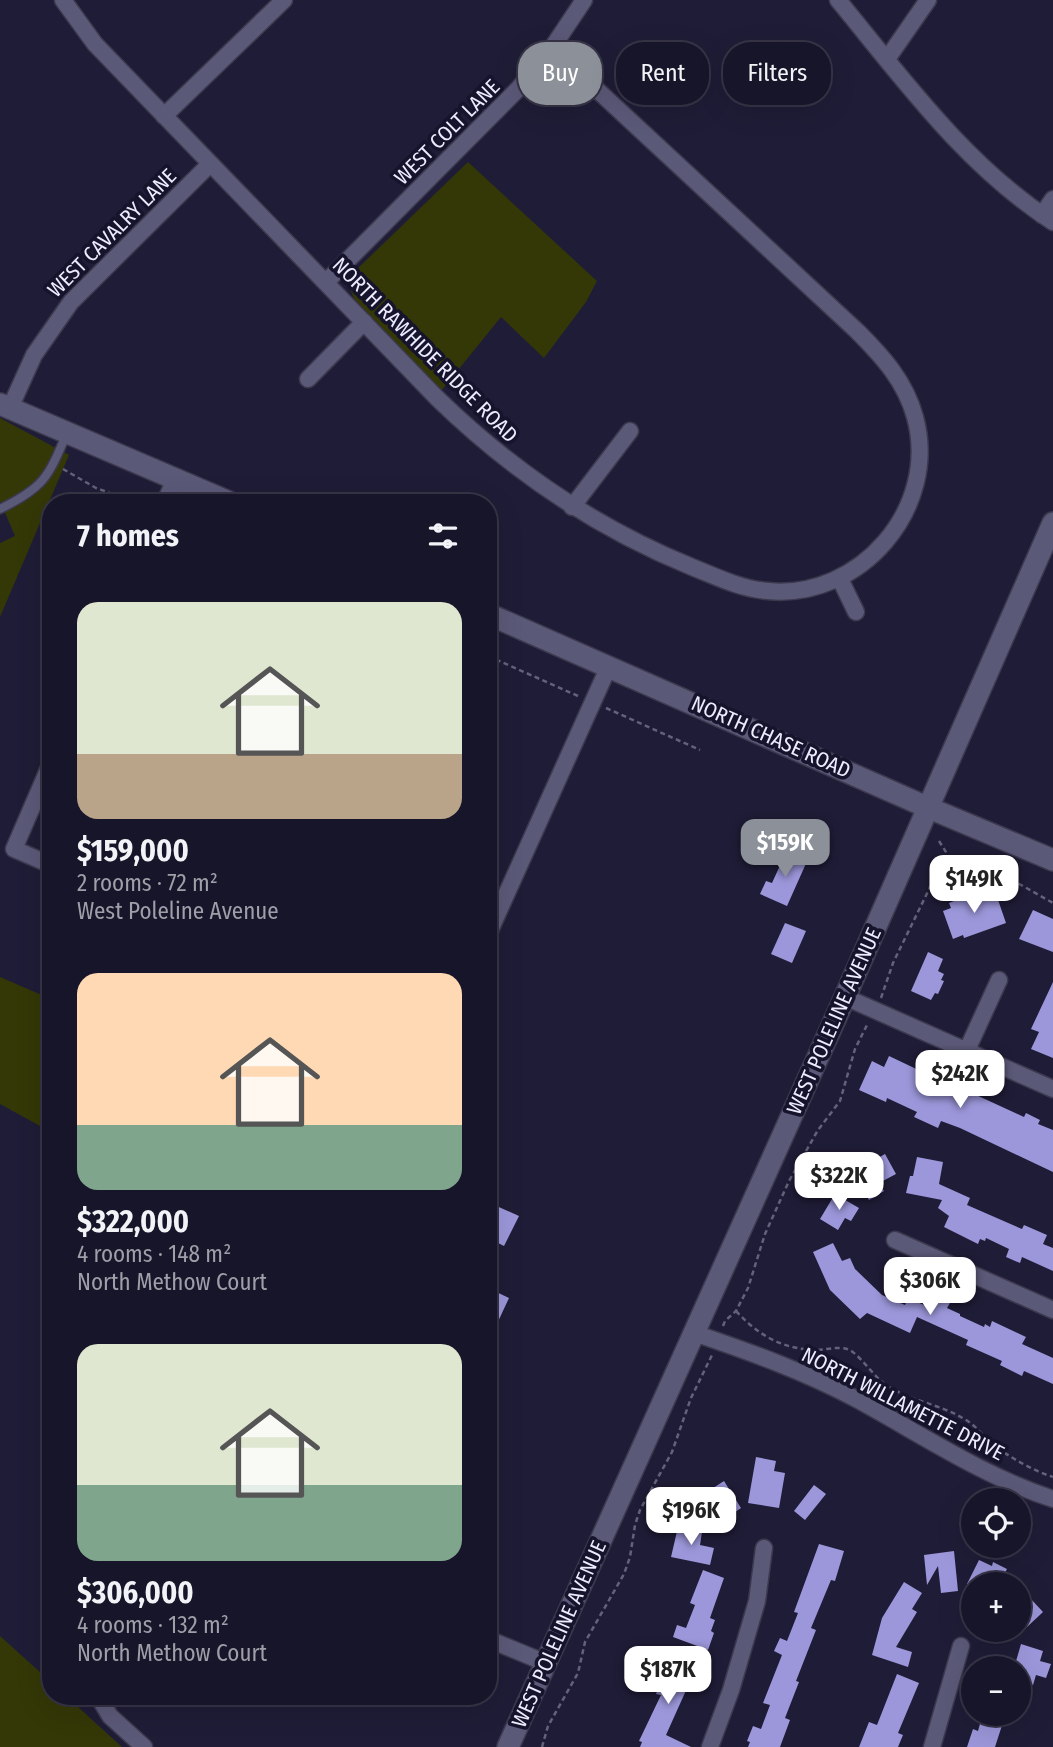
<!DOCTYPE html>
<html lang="en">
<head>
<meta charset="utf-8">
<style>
  :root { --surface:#171529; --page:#201e31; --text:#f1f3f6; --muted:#9e9fa8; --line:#363446; --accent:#8c9099 }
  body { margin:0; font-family:"Fira Sans Condensed",sans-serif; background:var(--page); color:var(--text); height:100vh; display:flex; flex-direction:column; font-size:26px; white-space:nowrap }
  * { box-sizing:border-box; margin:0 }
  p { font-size:23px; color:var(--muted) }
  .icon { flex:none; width:38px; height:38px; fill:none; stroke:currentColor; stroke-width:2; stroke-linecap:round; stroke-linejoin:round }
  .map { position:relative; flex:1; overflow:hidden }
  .details { position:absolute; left:42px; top:494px; width:455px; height:1211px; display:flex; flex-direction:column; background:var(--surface); border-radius:28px; box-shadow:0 7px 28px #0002,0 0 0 2px var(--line) }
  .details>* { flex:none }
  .hud { position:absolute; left:518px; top:42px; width:429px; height:63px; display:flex; gap:14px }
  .controls { position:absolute; left:961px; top:1488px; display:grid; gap:14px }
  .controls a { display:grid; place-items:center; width:70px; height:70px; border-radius:50%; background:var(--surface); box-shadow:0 7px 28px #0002,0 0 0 2px var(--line); font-size:35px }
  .price { position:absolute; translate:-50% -60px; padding:0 16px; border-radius:14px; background:#fff; color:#222; font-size:23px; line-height:46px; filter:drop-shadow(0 2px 4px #0008) }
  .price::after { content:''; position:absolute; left:50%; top:42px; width:21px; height:16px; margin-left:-10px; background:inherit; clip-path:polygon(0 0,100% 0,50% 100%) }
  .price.current { background:var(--accent); color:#fff }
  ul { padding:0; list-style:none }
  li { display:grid; align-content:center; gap:14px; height:371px; padding:0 35px }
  li span { display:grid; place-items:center; height:217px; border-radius:21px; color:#555 }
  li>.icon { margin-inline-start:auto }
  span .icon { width:126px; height:126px; fill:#fffc; stroke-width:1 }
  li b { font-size:30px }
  h2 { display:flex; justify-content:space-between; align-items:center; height:84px; padding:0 35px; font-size:30px }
  .chip { padding:0 24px; border-radius:28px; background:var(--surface); box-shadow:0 7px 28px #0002,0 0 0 2px var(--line); font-size:24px; line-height:63px }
  .chip.current { background:var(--accent); color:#fff }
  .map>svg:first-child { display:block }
  .green { fill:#343807 }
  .building { fill:#9c97da }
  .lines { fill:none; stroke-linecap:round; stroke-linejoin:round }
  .service-casing { stroke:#3c394e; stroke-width:11 }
  .minor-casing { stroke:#3c394e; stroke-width:19 }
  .tertiary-casing { stroke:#3c394e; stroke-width:24 }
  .path { stroke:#64627a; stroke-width:2.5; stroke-dasharray:5 3.5; stroke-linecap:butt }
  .service { stroke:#5b5978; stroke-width:8 }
  .minor { stroke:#5b5978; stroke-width:16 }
  .tertiary { stroke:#5b5978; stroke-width:21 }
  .labels { text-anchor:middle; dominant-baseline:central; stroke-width:7; stroke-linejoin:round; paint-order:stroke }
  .street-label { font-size:21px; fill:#ececfe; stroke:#16132c }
</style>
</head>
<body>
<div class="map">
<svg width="1053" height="1747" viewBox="0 0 1053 1747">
  <rect width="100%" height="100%" fill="#1f1c37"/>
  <g class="green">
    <path d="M468,162L597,281L586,302L544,358L501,317L441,391L355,300C348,288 349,279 357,269Z"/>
    <polygon points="0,418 69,455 0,617 0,543 15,536 0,501"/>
    <polygon points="0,977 51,999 51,1132 0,1104"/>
    <polygon points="0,1636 51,1682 51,1696 66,1696 122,1747 0,1747"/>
  </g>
  <g class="building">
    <polygon points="787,850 808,859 787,906 760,894 766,881 772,883"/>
    <polygon points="984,889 987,898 996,894 1006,923 964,938 963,935 953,939 943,911 951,908 949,903"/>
    <polygon points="1033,910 1053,919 1053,952 1019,939"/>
    <polygon points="785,923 806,931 792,963 771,954"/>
    <polygon points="928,952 943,959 938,971 944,974 941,980 944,981 938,994 935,993 931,1000 911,991"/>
    <polygon points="1053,982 1053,1058 1031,1049 1039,1032 1031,1029"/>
    <polygon points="889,1056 929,1075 931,1071 949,1079 962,1085 961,1088 1024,1117 1026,1113 1040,1120 1038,1124 1053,1130 1053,1172 960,1128 941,1121 938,1128 914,1117 917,1112 887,1098 886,1102 859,1090 872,1061 884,1067"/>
    <polygon points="885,1154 896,1174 879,1183 884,1191 869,1200 853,1172"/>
    <polygon points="917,1157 943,1162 939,1184 970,1198 967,1205 1022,1229 1024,1225 1047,1235 1043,1244 1053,1248 1053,1271 1022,1257 1020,1263 1006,1257 1009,1249 986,1238 985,1241 980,1239 978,1244 944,1227 949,1216 938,1208 942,1200 906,1193 910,1176 913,1176"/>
    <polygon points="835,1194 859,1208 851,1221 845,1218 838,1230 820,1219"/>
    <polygon points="492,1204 519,1216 504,1246 488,1238 488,1212"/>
    <polygon points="833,1243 842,1261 850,1258 855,1269 882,1295 905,1305 908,1298 931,1308 936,1296 950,1303 947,1308 960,1314 960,1316 984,1327 985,1324 990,1327 992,1321 1026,1337 1022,1344 1053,1358 1053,1384 1024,1371 1022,1376 1000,1365 1002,1361 966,1345 968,1340 917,1317 910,1333 867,1313 860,1319 830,1290 813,1252"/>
    <polygon points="488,1288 509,1298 488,1343"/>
    <polygon points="756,1457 776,1461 774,1471 785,1473 779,1508 748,1503"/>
    <polygon points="724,1481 741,1508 728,1517 722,1508 708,1518 696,1499"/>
    <polygon points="814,1485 826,1494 805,1520 794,1511"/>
    <polygon points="678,1527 702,1532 700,1545 714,1548 710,1565 671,1557"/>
    <polygon points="819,1544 844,1551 835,1581 831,1580 811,1628 816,1630 796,1681 799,1682 785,1718 790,1720 780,1747 748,1747 750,1742 747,1741 753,1726 761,1729 770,1705 763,1703 782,1655 774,1651 780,1638 787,1641 798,1613 794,1612"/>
    <polygon points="954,1551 958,1591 941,1593 938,1566 927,1585 924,1555"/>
    <polygon points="979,1560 992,1566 993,1562 1007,1569 999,1584 967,1584"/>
    <polygon points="703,1570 724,1578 710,1618 715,1620 711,1631 714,1633 708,1650 673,1637 677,1625 686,1628 695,1605 690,1603"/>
    <polygon points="904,1582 922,1593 912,1609 917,1612 896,1647 912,1652 908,1667 872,1655 882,1618"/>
    <polygon points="1018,1585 1043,1612 1027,1627 1018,1617"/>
    <polygon points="1021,1644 1043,1651 1040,1661 1051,1664 1046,1678 1036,1675 1033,1685 1018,1681 1018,1668 1014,1668"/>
    <polygon points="670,1660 698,1671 692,1688 688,1686 666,1735 691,1747 640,1747 642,1742 639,1741 661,1695 656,1694"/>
    <polygon points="897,1674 919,1683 898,1733 903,1735 898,1747 859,1747 869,1722 877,1725"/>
    <polygon points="983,1713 1006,1713 995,1747 967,1747 973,1729 978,1731"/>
  </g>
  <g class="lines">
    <defs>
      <path id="service" d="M0,509C45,487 48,477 67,433"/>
      <g id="minor">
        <path d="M63,0L95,44L437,398C512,471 596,528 692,567C717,577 741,589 768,591C860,600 940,508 915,417C905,381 883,357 857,331L552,48"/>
        <path d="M838,0C903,79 966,166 1053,222"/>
        <polyline points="887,59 928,0"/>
        <polyline points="164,116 284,0"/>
        <polyline points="1042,215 1053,199"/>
        <polyline points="326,282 518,89 552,48 584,0"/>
        <polyline points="308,379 364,322"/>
        <polyline points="10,408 34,355 71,302 210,164"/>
        <polyline points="165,502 175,479"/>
        <polyline points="572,507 630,431"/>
        <polyline points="840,579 856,612"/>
        <polyline points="51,763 14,849 51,865"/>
        <polyline points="488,935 609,666"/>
        <polyline points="845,997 1053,1089"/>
        <polyline points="967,1050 999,980"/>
        <polyline points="895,1240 1053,1310"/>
        <path d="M694,1333C750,1352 806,1372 858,1400C922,1435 983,1476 1053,1499"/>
        <polyline points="488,1639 546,1663"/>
        <polyline points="98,1696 110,1716 144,1747"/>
        <polyline points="710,1747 731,1690 757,1601 764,1548"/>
        <polyline points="932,1747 961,1646"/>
      </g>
      <g id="tertiary">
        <polyline points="0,404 229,502"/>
        <polyline points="488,614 929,808 1053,860"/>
        <polyline points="508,1747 845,997 1053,523"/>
      </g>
    </defs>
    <use href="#service" class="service-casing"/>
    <use href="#minor" class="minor-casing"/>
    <use href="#tertiary" class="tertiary-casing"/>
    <g class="path">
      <polyline points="63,469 96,488 135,502"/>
      <polyline points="488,656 578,696"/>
      <polyline points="606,708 700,750"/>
      <polyline points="939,841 951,860"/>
      <polyline points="881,998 893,963 937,873 949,861 958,858 977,864 1014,881 1053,903"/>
      <path d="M736,1311C758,1335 782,1349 815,1350C825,1350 838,1346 847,1349C858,1352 873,1376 886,1385C911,1402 943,1404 969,1422C979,1429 986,1440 996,1447C1013,1459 1034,1471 1053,1477"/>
      <polyline points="723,1326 725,1321 736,1311 748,1288 765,1234 789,1181 818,1130 840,1101 855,1049 868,1023"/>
      <polyline points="542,1747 548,1726 578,1673 585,1642 624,1574 630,1557 635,1525 640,1510 672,1452 691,1398 712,1355"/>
    </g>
    <use href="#service" class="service"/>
    <use href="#minor" class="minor"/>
    <use href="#tertiary" class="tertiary"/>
  </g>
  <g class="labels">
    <g class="street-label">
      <text transform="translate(447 132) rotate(-45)">WEST COLT LANE</text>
      <text transform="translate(112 233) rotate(-45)">WEST CAVALRY LANE</text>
      <text transform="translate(425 350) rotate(45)">NORTH RAWHIDE RIDGE ROAD</text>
      <text transform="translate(771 737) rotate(24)">NORTH CHASE ROAD</text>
      <text transform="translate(834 1021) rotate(-66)">WEST POLELINE AVENUE</text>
      <text transform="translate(903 1404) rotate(27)">NORTH WILLAMETTE DRIVE</text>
      <text transform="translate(559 1634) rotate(-66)">WEST POLELINE AVENUE</text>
    </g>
  </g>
</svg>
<div class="controls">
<a><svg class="icon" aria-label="locate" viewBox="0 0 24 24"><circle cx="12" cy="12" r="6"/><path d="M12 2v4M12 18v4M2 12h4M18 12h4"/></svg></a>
<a>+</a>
<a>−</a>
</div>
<b class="price current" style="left:785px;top:879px">$159K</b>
<b class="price" style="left:974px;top:915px">$149K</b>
<b class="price" style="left:960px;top:1110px">$242K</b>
<b class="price" style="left:839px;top:1212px">$322K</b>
<b class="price" style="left:930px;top:1317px">$306K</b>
<b class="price" style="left:691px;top:1547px">$196K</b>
<b class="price" style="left:668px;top:1706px">$187K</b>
<div class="hud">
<a class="chip current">Buy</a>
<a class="chip">Rent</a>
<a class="chip">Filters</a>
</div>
<section class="details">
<h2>7 homes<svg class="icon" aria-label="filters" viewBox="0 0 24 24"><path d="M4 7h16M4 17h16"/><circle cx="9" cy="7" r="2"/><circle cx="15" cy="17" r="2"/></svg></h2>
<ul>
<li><span style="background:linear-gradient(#dfe7d0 70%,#b9a48a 0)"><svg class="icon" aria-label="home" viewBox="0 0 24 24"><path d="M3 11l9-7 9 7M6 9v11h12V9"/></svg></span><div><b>$159,000</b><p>2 rooms · 72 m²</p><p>West Poleline Avenue</p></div></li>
<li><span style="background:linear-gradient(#ffd9b3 70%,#7fa58c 0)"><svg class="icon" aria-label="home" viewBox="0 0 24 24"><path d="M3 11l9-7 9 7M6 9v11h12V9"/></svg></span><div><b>$322,000</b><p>4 rooms · 148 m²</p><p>North Methow Court</p></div></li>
<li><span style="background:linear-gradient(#dfe7d0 65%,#7fa58c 0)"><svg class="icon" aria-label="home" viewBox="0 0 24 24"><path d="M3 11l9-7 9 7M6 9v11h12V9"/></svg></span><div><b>$306,000</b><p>4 rooms · 132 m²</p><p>North Methow Court</p></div></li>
</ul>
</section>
</div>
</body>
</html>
